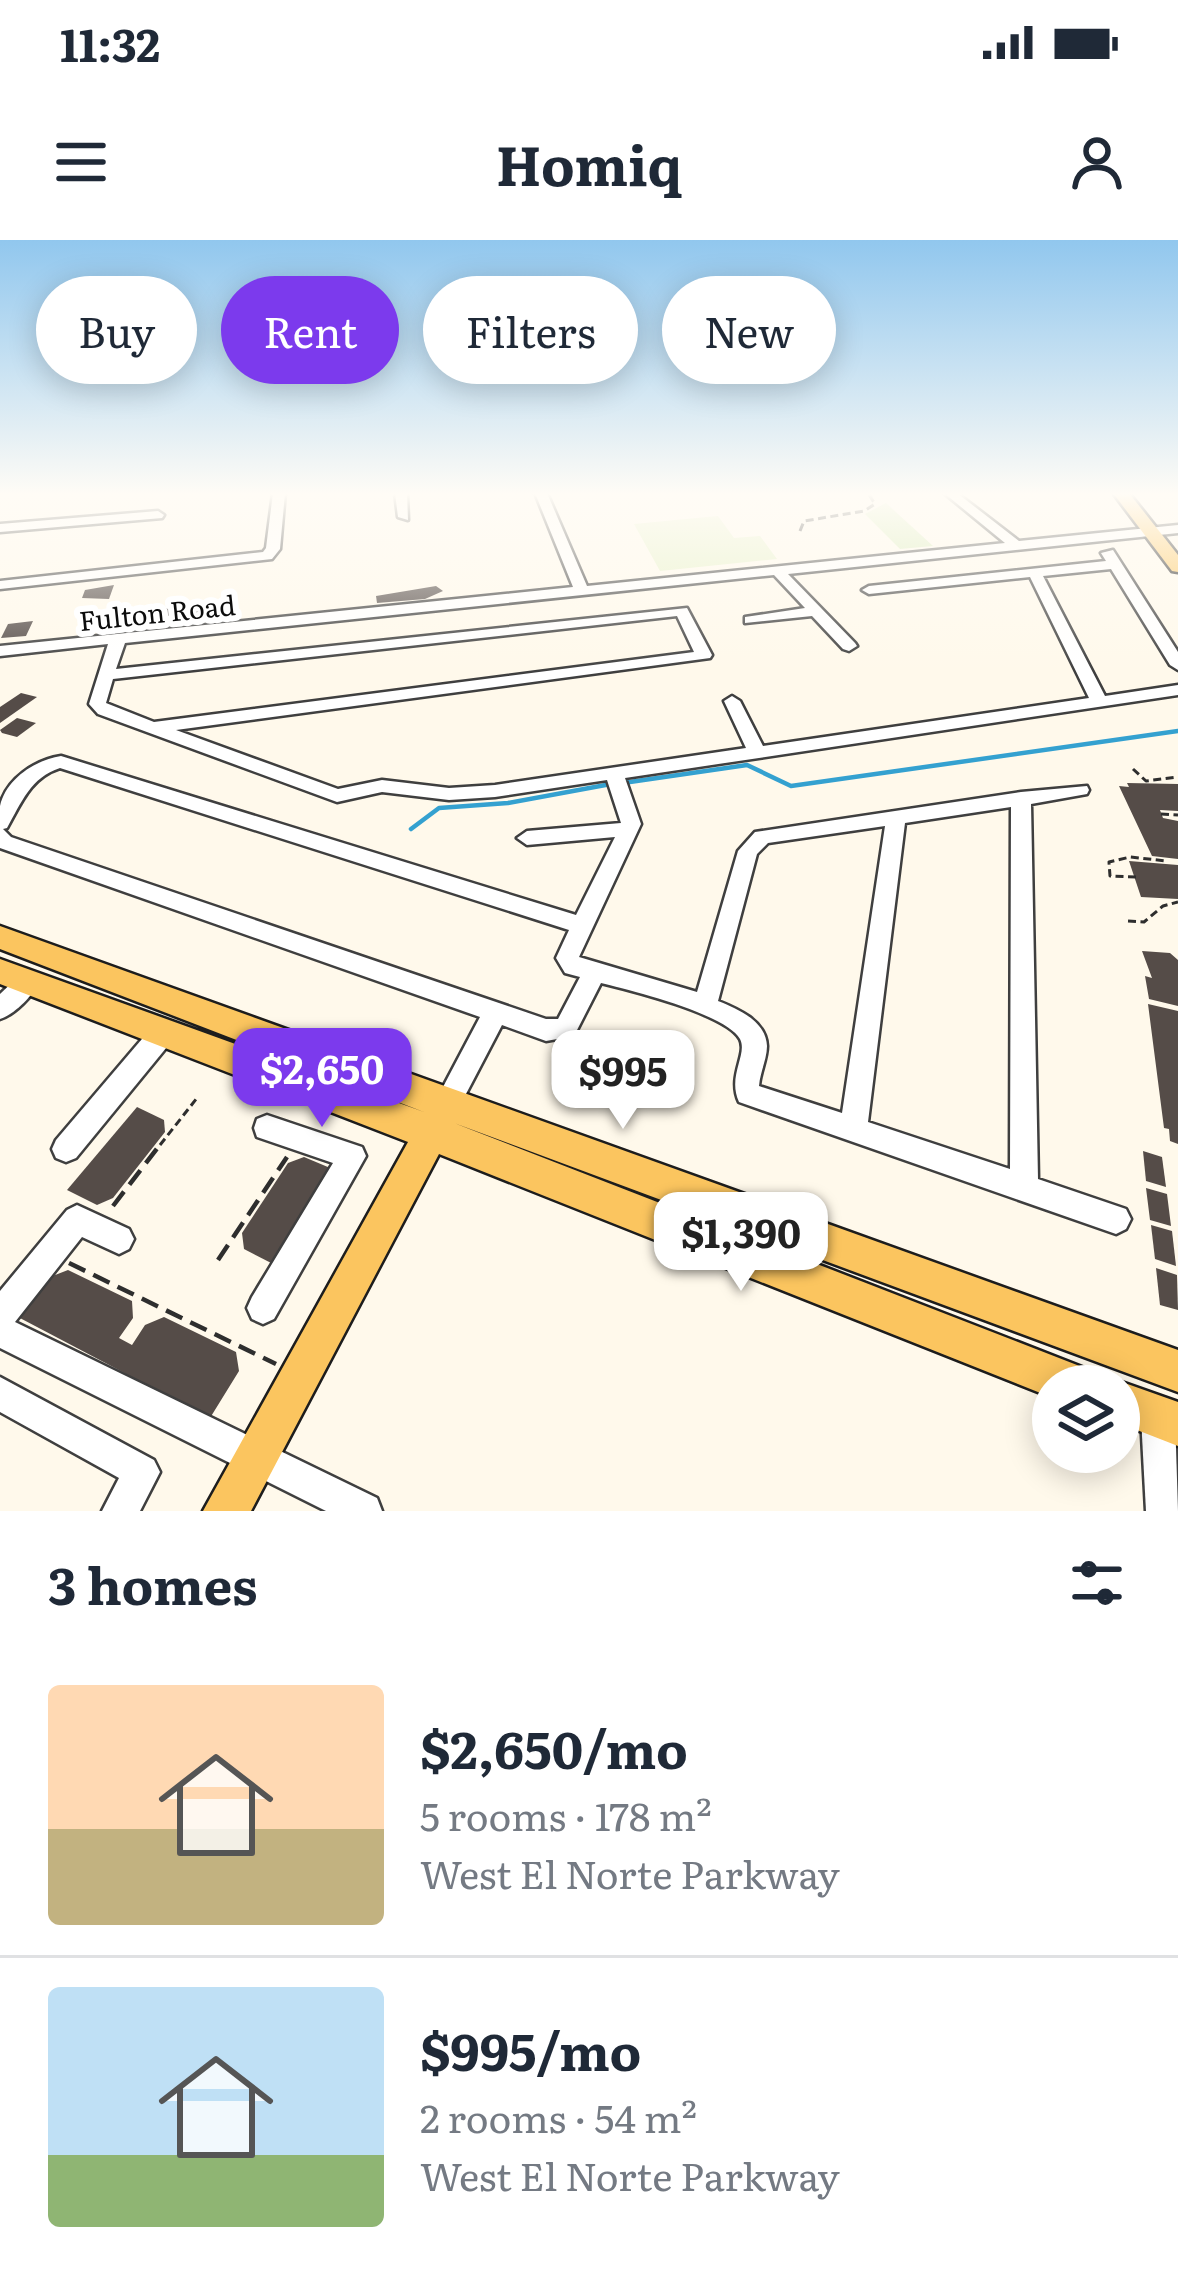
<!DOCTYPE html>
<html lang="en">
<head>
<meta charset="utf-8">
<style>
  :root { --surface:#fff; --page:#f6f6f7; --text:#1f2937; --muted:#747a83; --line:#e0e1e3; --accent:#7c3aed }
  body { margin:0; font-family:Literata,serif; background:var(--page); color:var(--text); height:100vh; display:flex; flex-direction:column; font-size:45px; white-space:nowrap }
  * { box-sizing:border-box; margin:0 }
  p { font-size:39px; color:var(--muted) }
  .icon { flex:none; width:66px; height:66px; fill:none; stroke:currentColor; stroke-width:2; stroke-linecap:round; stroke-linejoin:round }
  .map { position:relative; height:1271px; overflow:hidden }
  .panel { display:flex; flex-direction:column; background:var(--surface); flex:1 }
  .panel>* { flex:none }
  .guide { position:absolute; left:36px; top:36px; width:1107px; height:108px; display:flex; gap:24px }
  .tools { position:absolute; left:1032px; top:1125px; display:grid; gap:24px }
  .tools a { display:grid; place-items:center; width:108px; height:108px; border-radius:50%; background:var(--surface); box-shadow:0 6px 30px #0003; font-size:60px }
  .price { position:absolute; translate:-50% -102px; padding:0 27px; border-radius:24px; background:#fff; color:#222; font-size:39px; line-height:78px; filter:drop-shadow(0 3px 6px #0008) }
  .price::after { content:''; position:absolute; left:50%; top:72px; width:36px; height:27px; margin-left:-18px; background:inherit; clip-path:polygon(0 0,100% 0,50% 100%) }
  .price.active { background:var(--accent); color:#fff }
  ul { padding:0; list-style:none }
  li { display:flex; align-items:center; gap:36px; height:300px; padding:0 48px }
  li+li { border-top:3px solid var(--line) }
  li span { display:grid; place-items:center; flex:none; width:336px; height:240px; border-radius:12px; color:#555 }
  li>.icon { margin-inline-start:auto }
  span .icon { width:144px; height:144px; fill:#fffc; stroke-width:1 }
  li b { font-size:51px }
  h2 { display:flex; justify-content:space-between; align-items:center; height:144px; padding:0 48px; font-size:51px }
  .tag { padding:0 42px; border-radius:54px; background:var(--surface); box-shadow:0 6px 30px #0003; font-size:42px; line-height:108px }
  .tag.active { background:var(--accent); color:#fff }
  .status { display:flex; justify-content:space-between; align-items:center; height:84px; padding:0 60px; background:var(--surface); direction:ltr }
  .status svg { height:33px; fill:currentColor }
  header { display:flex; justify-content:space-between; align-items:center; height:156px; padding:0 48px; background:var(--surface); font-size:54px; font-weight:700 }
  .map>svg:first-child { display:block }
  .green { fill:#d5eab5 }
  .pitch { fill:#e6f1c7 }
  .lines { fill:none; stroke-linecap:round; stroke-linejoin:round }
  .stream { stroke:#34a1d0; stroke-width:4.5 }
  .building { fill:#554c48 }
  .minor-casing { stroke:#3f3f3f; stroke-width:5 }
  .major-casing { stroke:#1d1d1d; stroke-width:5 }
  .path-far1 { stroke:#2e2e2e; stroke-width:3; stroke-dasharray:8 4.5; stroke-linecap:butt }
  .path { stroke:#2e2e2e; stroke-width:4.5; stroke-dasharray:18 9; stroke-linecap:butt }
  .minor { fill:#fff; fill-rule:evenodd }
  .major { fill:#fbc55f; fill-rule:evenodd }
  .labels { text-anchor:middle; dominant-baseline:central; stroke-width:12; stroke-linejoin:round; paint-order:stroke }
  .far-street-label { font-size:27px; fill:#0c0c0c; stroke:#fff }
</style>
</head>
<body>
<div class="status"><b>11:32</b><svg viewBox="0 0 49 12"><path d="M0 12V9h3v3zM5 12V6h3v6zM10 12V3h3v9zM15 12V0h3v12zM26 1h20v11H26zM47 4h2v5h-2z"/></svg></div>
<header><svg class="icon" aria-label="menu" viewBox="0 0 24 24"><path d="M4 6h16M4 12h16M4 18h16"/></svg>Homiq<svg class="icon" aria-label="person" viewBox="0 0 24 24"><circle cx="12" cy="8" r="4"/><path d="M4 21q1-7 8-7t8 7"/></svg></header>
<div class="map">
<svg width="1178" height="1271" viewBox="0 0 1178 1271">
  <rect width="100%" height="100%" fill="#fff9eb"/>
  <polygon class="green" points="886,263 933,306 900,309 865,274"/>
  <polygon class="pitch" points="718,276 734,298 760,296 777,319 660,331 634,284"/>
  <g class="lines">
    <g class="stream">
      <polyline points="623,543 747,525 791,546 1178,491"/>
      <polyline points="411,589 439,568 508,563 611,544"/>
    </g>
  </g>
  <g class="building">
    <polygon points="114,345 109,359 82,358 85,350"/>
    <polygon points="436,346 443,351 425,359 377,363 376,356"/>
    <polygon points="203,364 201,378 177,380 180,367"/>
    <polygon points="171,368 167,382 142,382 145,370"/>
    <polygon points="33,381 26,396 1,398 8,384"/>
    <polygon points="21,453 37,457 0,483 0,467"/>
    <polygon points="17,478 36,483 17,497 2,493 0,490"/>
    <polygon points="1127,543 1178,544 1178,571 1160,570 1163,578 1178,581 1178,619 1152,616 1119,546 1129,547"/>
    <polygon points="1129,621 1178,625 1178,659 1141,657"/>
    <polygon points="1142,711 1170,713 1178,720 1178,766 1149,759 1145,736 1152,738"/>
    <polygon points="1148,764 1178,771 1178,904 1170,901 1169,889 1164,888"/>
    <polygon points="137,867 164,880 165,892 113,958 97,965 67,950"/>
    <polygon points="1143,911 1162,917 1166,947 1146,941"/>
    <polygon points="304,917 335,930 277,1026 244,1009 242,993 288,923"/>
    <polygon points="1146,948 1167,954 1171,986 1150,980"/>
    <polygon points="1151,985 1172,991 1176,1026 1155,1019"/>
    <polygon points="1156,1028 1177,1035 1178,1070 1160,1065"/>
    <polygon points="68,1030 132,1061 133,1078 119,1098 132,1105 145,1085 164,1077 236,1112 239,1131 210,1178 18,1077 50,1037"/>
  </g>
  <g class="lines">
    <defs>
      <g id="minor">
        <polygon points="273,253 285,253 280,309 272,319 0,349 0,341 263,312 266,308"/>
        <polygon points="395,253 407,253 408,280 398,277"/>
        <path d="M535,253H547L587,346L1005,303L944,253H957L1019,301L1178,285V293L788,334L855,403L857,406L849,411L843,409L812,376L745,383V377L805,368L774,335L125,403L116,429L687,368L712,415L710,418L176,490L338,549L382,540L449,548L495,545L746,508L724,461L732,456L740,461L763,506L1089,458L1030,337L869,354L862,350L869,346L1106,321L1101,313L1113,310L1178,412V430L1170,425L1111,329L1043,336L1105,456L1178,445V455L625,538L641,584L579,717L697,752L738,611L755,592L1021,552L1087,546L1089,550L1087,554L1031,564L1038,939L1126,969L1131,979L1126,989L1116,994L739,862C727,836 748,814 740,799C726,774 630,750 601,743L574,796L546,801L502,785L456,873L447,876L438,873L434,864L480,777L0,608C0,595 0,579 0,566C6,539 35,520 61,516L576,675L615,597L527,605L517,598L527,591L621,583L607,540L495,557L449,560L382,552L337,562L98,474L89,464L108,404L0,416V406L573,347ZM677,376L694,412L154,482L106,463L113,439ZM60,528L569,690L556,718L565,733L580,737L558,779H546L11,597L3,589L7,588C21,563 31,537 60,528ZM1011,567L1010,929L868,882L905,583ZM885,586L842,873L759,846C760,832 767,819 767,806C766,781 738,769 718,761L757,614L768,603Z"/>
        <polygon points="158,271 164,275 162,278 0,292 0,284"/>
        <path d="M28,732L36,735L40,742C32,756 15,774 0,779V754L20,735Z"/>
        <polygon points="162,783 171,786 174,794 171,802 76,918 66,922 56,918 52,909 56,900 153,786"/>
        <polygon points="267,875 362,907 366,916 274,1079 263,1084 252,1079 247,1068 252,1057 333,923 257,897 254,888 257,879"/>
        <polygon points="77,965 129,989 134,999 129,1009 119,1014 82,997 15,1082 377,1258 382,1271 326,1271 0,1108 0,1051 67,970"/>
        <polygon points="0,1137 154,1220 160,1232 140,1271 102,1271 119,1238 0,1172"/>
        <polygon points="1158,1160 1170,1165 1175,1177 1178,1271 1146,1271 1141,1177 1146,1165"/>
      </g>
      <g id="major">
        <polygon points="1113,253 1129,253 1178,315 1178,332 1172,331"/>
        <polygon points="0,686 1178,1110 1178,1152 454,883 1077,1125 1092,1131 1098,1146 1053,1146 1053,1158 439,914 251,1271 203,1271 408,902 0,744 0,719 424,872 0,709"/>
        <polygon points="1119,1141 1178,1162 1178,1206 1119,1183 1119,1146 1106,1146"/>
      </g>
    </defs>
    <use href="#minor" class="minor-casing"/>
    <use href="#major" class="major-casing"/>
    <g class="path-far1">
      <polyline points="800,291 804,281 864,271 875,264 868,253"/>
      <polyline points="1133,529 1146,541 1178,537"/>
      <polyline points="1161,574 1178,575"/>
      <polyline points="1136,637 1110,636 1109,622 1130,617 1167,621"/>
      <polyline points="1128,681 1144,682 1163,666 1178,662"/>
      <polyline points="160,905 197,858"/>
    </g>
    <g class="path">
      <polyline points="113,966 162,902"/>
      <polyline points="218,1020 287,917"/>
      <polyline points="69,1023 276,1124"/>
    </g>
    <use href="#minor" class="minor"/>
    <use href="#major" class="major"/>
  </g>
  <linearGradient id="sky" x2="0" y2="1"><stop stop-color="#91c7ee"/><stop offset="0.59" stop-color="#fffcf6"/><stop offset="1" stop-color="#fffcf6" stop-opacity="0"/></linearGradient>
  <rect width="1178" height="431" fill="url(#sky)"/>
  <g class="labels">
    <g class="far-street-label">
      <text transform="translate(157 371) rotate(-6)">Fulton Road</text>
    </g>
  </g>
</svg>
<div class="tools">
<a><svg class="icon" aria-label="layers" viewBox="0 0 24 24"><path d="M12 4l9 5-9 5-9-5zM3 14l9 5 9-5"/></svg></a>
</div>
<b class="price active" style="left:322px;top:890px">$2,650</b>
<b class="price" style="left:623px;top:892px">$995</b>
<b class="price" style="left:741px;top:1054px">$1,390</b>
<div class="guide">
<a class="tag">Buy</a>
<a class="tag active">Rent</a>
<a class="tag">Filters</a>
<a class="tag">New</a>
</div>
</div>
<section class="panel">
<h2>3 homes<svg class="icon" aria-label="filters" viewBox="0 0 24 24"><path d="M4 7h16M4 17h16"/><circle cx="9" cy="7" r="2"/><circle cx="15" cy="17" r="2"/></svg></h2>
<ul>
<li><span style="background:linear-gradient(#ffd9b3 60%,#c2b280 0)"><svg class="icon" aria-label="home" viewBox="0 0 24 24"><path d="M3 11l9-7 9 7M6 9v11h12V9"/></svg></span><div><b>$2,650/mo</b><p>5 rooms · 178 m²</p><p>West El Norte Parkway</p></div></li>
<li><span style="background:linear-gradient(#bfe0f5 70%,#8fb573 0)"><svg class="icon" aria-label="home" viewBox="0 0 24 24"><path d="M3 11l9-7 9 7M6 9v11h12V9"/></svg></span><div><b>$995/mo</b><p>2 rooms · 54 m²</p><p>West El Norte Parkway</p></div></li>
</ul>
</section>
</body>
</html>
